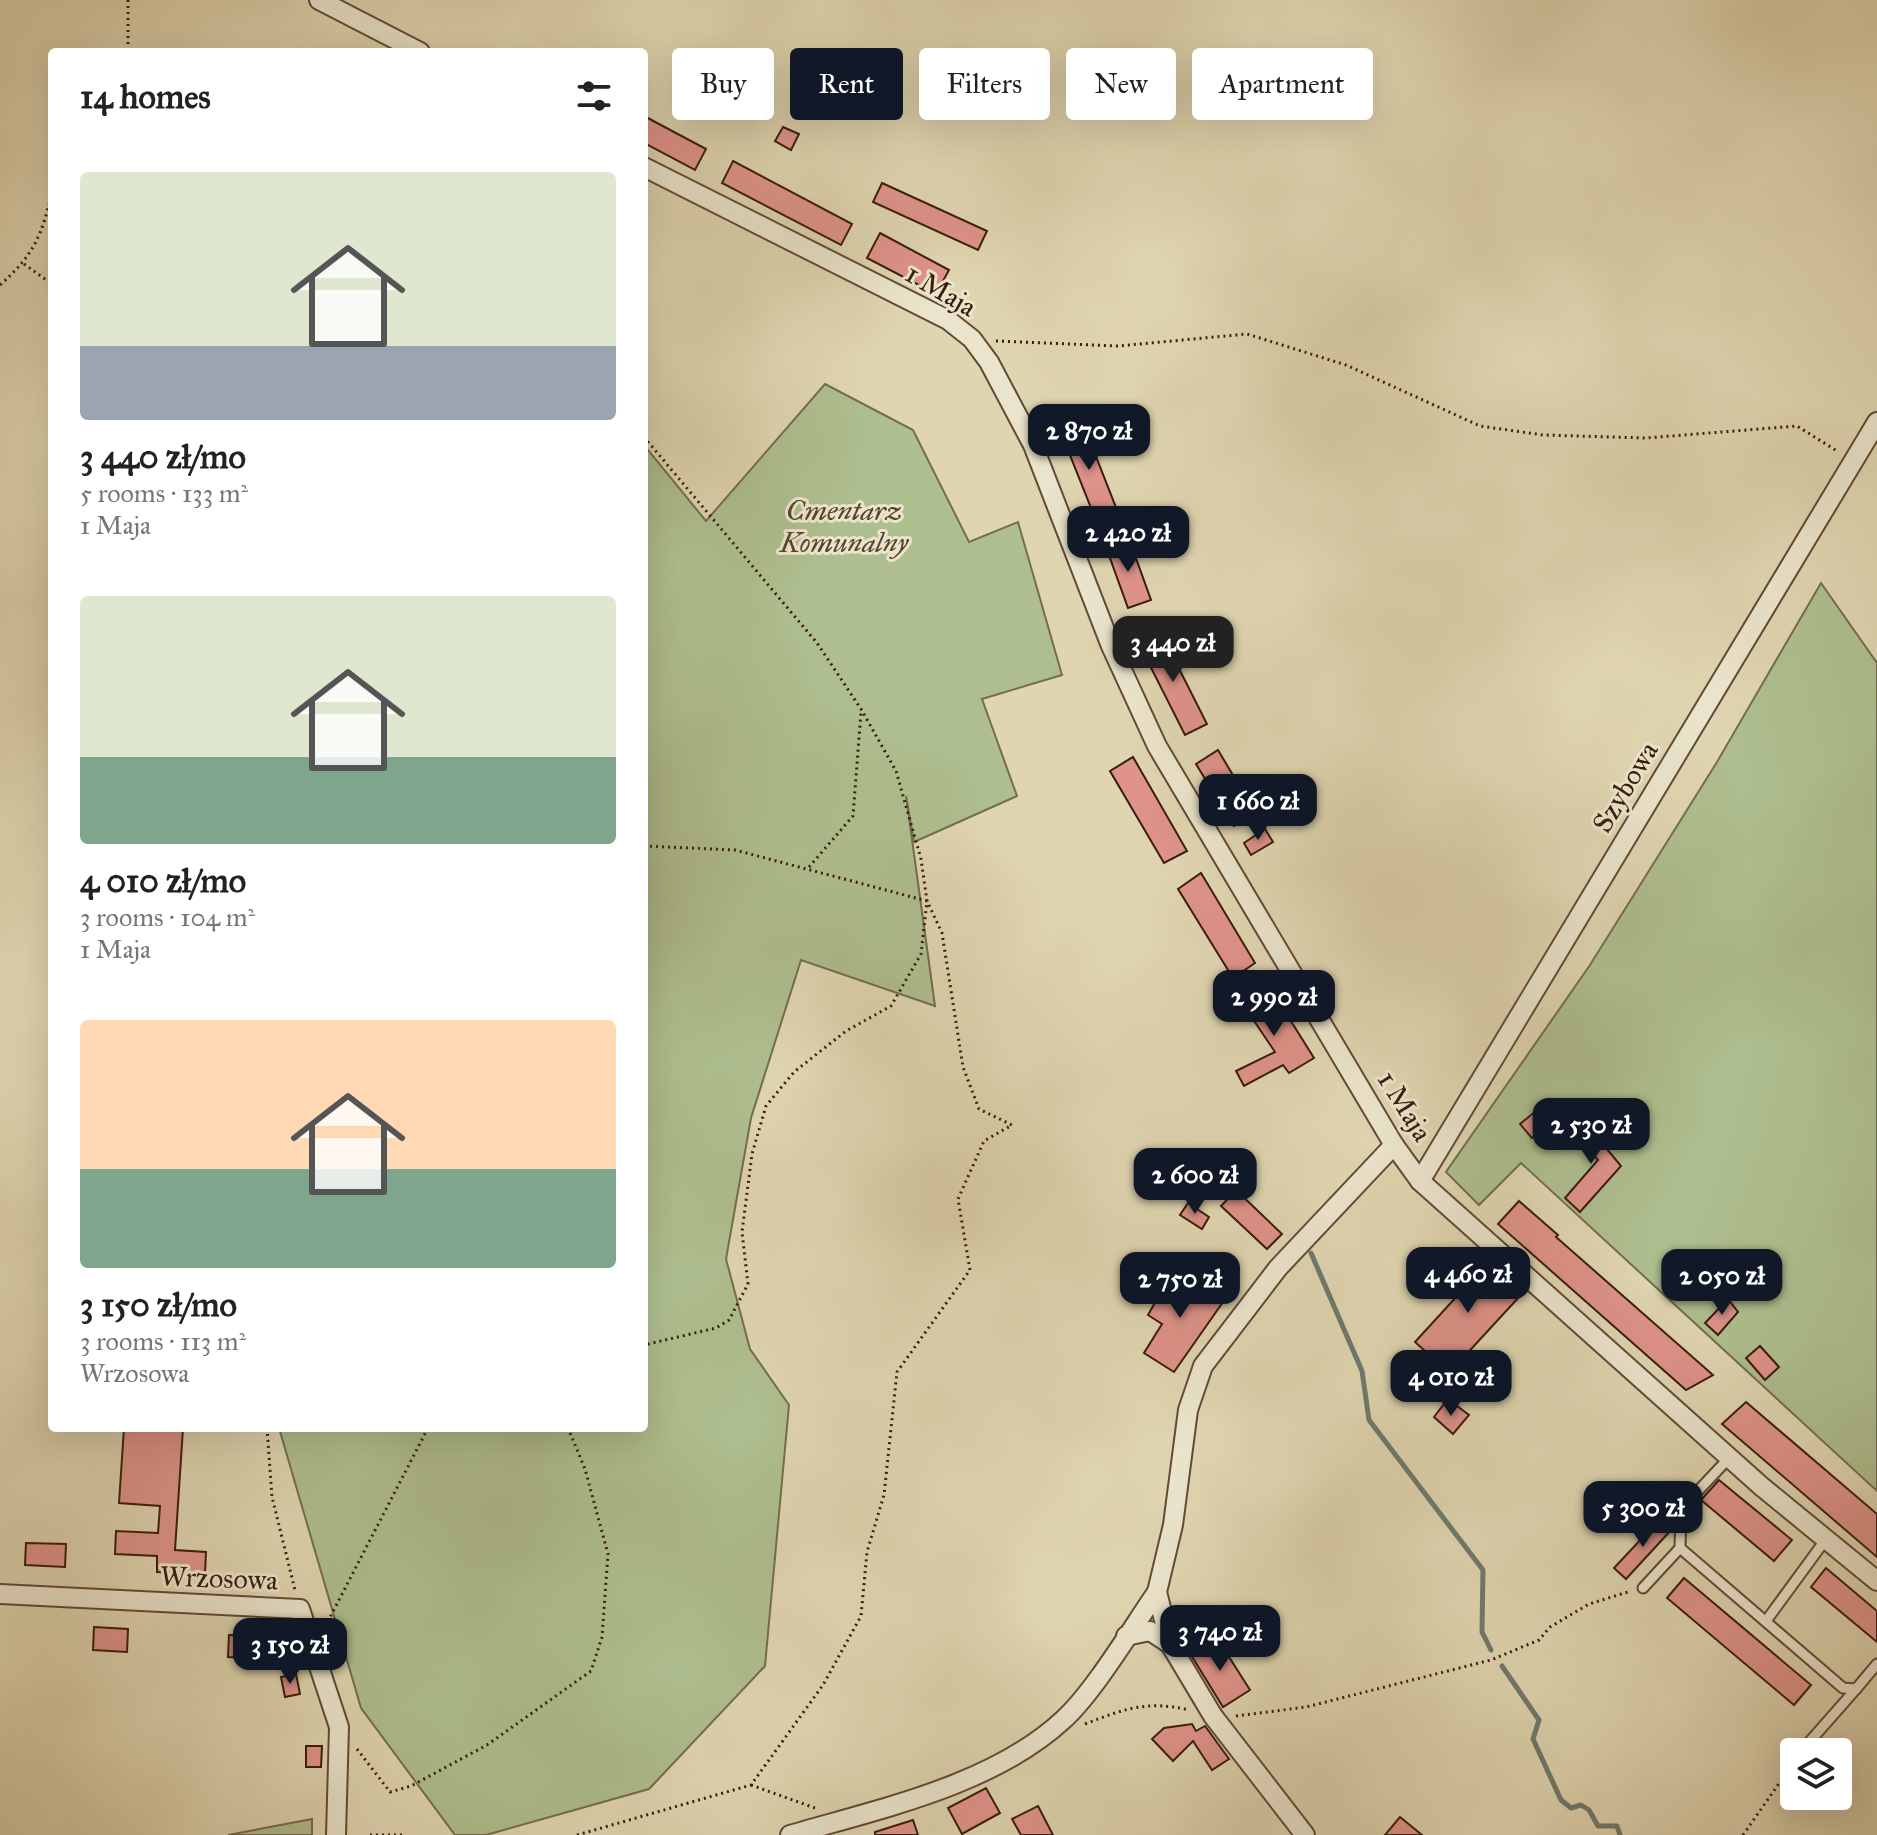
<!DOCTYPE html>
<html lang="en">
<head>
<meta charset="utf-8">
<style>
  :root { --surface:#fff; --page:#f6f6f6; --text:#222; --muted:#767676; --accent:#111827 }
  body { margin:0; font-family:"IM FELL Great Primer",serif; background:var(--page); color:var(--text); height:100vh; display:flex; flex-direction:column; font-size:30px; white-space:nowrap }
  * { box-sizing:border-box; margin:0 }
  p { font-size:26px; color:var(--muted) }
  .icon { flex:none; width:44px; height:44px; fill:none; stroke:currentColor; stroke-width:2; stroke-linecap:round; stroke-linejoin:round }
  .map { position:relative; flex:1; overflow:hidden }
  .drawer { position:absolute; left:48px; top:48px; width:600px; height:1384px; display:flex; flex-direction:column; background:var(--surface); border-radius:8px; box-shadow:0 8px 32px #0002 }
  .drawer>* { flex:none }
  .top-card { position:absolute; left:672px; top:48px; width:760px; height:72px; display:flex; gap:16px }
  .tools { position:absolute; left:1780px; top:1738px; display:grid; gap:16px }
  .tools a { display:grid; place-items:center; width:72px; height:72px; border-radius:8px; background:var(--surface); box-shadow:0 8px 32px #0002; font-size:40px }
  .price { position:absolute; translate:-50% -68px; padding:0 18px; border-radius:16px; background:var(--accent); color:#fff; font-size:26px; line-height:52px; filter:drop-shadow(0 2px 4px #0008) }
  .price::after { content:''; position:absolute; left:50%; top:48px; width:24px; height:18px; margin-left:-12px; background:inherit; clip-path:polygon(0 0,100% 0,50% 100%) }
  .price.selected { background:#222; color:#fff }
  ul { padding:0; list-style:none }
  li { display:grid; align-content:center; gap:16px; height:424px; padding:0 32px }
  li span { display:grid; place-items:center; height:248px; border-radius:8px; color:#555 }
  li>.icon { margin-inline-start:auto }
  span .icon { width:144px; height:144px; fill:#fffc; stroke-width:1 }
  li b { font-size:34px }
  h2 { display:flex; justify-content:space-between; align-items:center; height:96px; padding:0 32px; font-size:34px }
  .pill { padding:0 28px; border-radius:8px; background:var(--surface); box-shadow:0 8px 32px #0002; font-size:28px; line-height:72px }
  .pill.selected { background:var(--accent); color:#fff }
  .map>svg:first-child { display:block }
  .green { fill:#aebe8e; stroke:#746d4e; stroke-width:2 }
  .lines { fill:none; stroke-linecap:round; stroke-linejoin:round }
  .stream { stroke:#6f7a6e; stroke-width:5 }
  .building { fill:#df938a; stroke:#3a1c0e; stroke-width:2 }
  .lane-casing { stroke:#634a36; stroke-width:13 }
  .street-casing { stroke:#634a36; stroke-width:22 }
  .path { stroke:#3a1c0e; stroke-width:3; stroke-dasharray:2 4; stroke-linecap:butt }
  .lane { stroke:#eae4cc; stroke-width:9 }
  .street { stroke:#eae4cc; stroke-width:18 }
  .labels { text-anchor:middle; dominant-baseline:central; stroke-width:6; stroke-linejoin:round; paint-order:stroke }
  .street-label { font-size:28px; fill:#3a1c0e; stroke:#eae4cc }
  .park-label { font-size:28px; font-style:italic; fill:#57442e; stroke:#eae4cc }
</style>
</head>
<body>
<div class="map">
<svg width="1877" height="1835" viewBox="0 0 1877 1835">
  <rect width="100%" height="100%" fill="#dfd5b0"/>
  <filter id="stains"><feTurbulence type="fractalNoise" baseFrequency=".0025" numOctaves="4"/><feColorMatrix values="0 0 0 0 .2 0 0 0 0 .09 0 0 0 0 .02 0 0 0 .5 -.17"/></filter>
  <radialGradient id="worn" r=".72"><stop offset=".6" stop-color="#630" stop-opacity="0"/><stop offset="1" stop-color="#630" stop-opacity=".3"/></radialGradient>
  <g class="green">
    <polygon points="825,384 913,430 969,542 1018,522 1062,675 982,699 1017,796 914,842 906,796 935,1006 801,960 751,1118 726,1259 750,1349 789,1405 765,1666 649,1789 486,1835 455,1835 361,1708 279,1428 644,1428 644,445 706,521"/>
    <polygon points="1821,583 1877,663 1877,1491 1521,1163 1479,1205 1446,1172 1590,965 1717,762"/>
    <polygon points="312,1819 312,1835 228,1835"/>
  </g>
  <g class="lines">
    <g class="stream">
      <polyline points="1311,1253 1362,1371 1369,1420 1483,1570 1482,1632 1491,1650"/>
      <polyline points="1502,1666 1539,1720 1533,1739 1561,1800 1571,1808 1581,1805 1589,1810 1598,1826 1617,1826 1620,1835"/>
    </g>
  </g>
  <g class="building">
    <polygon points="644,116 706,149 695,170 644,143"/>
    <polygon points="783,127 799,134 791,150 775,141"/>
    <polygon points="733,161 852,224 841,245 722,183"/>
    <polygon points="882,183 987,231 978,250 873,202"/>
    <polygon points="880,233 949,270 936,294 867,258"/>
    <polygon points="1084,426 1117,510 1095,518 1062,435"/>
    <polygon points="1129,539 1151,600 1128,608 1106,547"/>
    <polygon points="1161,633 1207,724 1185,735 1139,644"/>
    <polygon points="1218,750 1256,814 1234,826 1196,764"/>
    <polygon points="1133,757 1187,851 1164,863 1110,771"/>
    <polygon points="1265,829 1273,842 1251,855 1244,843"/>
    <polygon points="1201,873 1255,963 1233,978 1178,889"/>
    <polygon points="1269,986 1314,1058 1289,1073 1283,1065 1244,1086 1236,1071 1275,1052 1242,1003"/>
    <polygon points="1541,1107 1552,1121 1532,1138 1520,1124"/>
    <polygon points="1578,1114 1621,1166 1580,1212 1565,1198 1598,1160 1567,1123"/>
    <polygon points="1236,1190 1282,1234 1267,1249 1221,1206"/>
    <polygon points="1519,1201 1558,1235 1556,1237 1713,1375 1686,1390 1498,1224"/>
    <polygon points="1188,1203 1209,1217 1202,1229 1180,1215"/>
    <polygon points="1478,1257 1520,1296 1449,1373 1415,1342 1458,1295 1450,1288"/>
    <polygon points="1173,1271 1223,1302 1174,1372 1144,1353 1162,1324 1148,1315"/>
    <polygon points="1728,1299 1738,1312 1718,1335 1705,1323"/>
    <polygon points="1760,1346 1779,1367 1765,1380 1746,1358"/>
    <polygon points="1746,1402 1877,1514 1877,1557 1722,1424"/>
    <polygon points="1444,1404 1453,1411 1457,1406 1469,1415 1453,1434 1434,1417"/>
    <polygon points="124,1428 183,1428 175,1550 206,1552 205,1574 157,1572 157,1556 115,1554 116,1531 158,1533 160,1506 119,1503"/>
    <polygon points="1719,1480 1792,1540 1774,1561 1701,1500"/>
    <polygon points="1660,1519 1672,1529 1626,1579 1614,1568"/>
    <polygon points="26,1543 66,1544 65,1567 25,1565"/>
    <polygon points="1826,1568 1877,1611 1877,1642 1811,1587"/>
    <polygon points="1684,1578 1811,1685 1794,1705 1667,1598"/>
    <polygon points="94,1627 128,1629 127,1652 93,1650"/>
    <polygon points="229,1635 263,1636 262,1659 228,1657"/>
    <polygon points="1217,1638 1250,1690 1223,1707 1191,1655"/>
    <polygon points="296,1674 300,1694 285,1697 281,1677"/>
    <polygon points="1192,1724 1196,1731 1205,1726 1229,1759 1212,1770 1193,1741 1173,1761 1152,1739 1164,1728"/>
    <polygon points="306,1746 322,1746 321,1767 306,1767"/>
    <polygon points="986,1788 1000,1813 962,1834 948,1808"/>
    <polygon points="1038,1806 1053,1835 1021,1835 1012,1819"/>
    <polygon points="1400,1817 1422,1835 1385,1835"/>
    <polygon points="913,1820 918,1835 875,1835 875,1832"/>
  </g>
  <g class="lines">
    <defs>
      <g id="lane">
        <polyline points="1729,1458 1681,1509 1680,1548 1843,1688 1856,1689 1877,1664"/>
        <polyline points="1643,1588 1680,1548"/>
        <polyline points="1766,1621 1826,1539"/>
        <polyline points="1804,1748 1856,1689"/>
      </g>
      <g id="street">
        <polyline points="319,0 420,52"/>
        <polyline points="644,167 948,320 972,339 989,362 1033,445 1111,646 1157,746 1394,1145 1420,1181 1761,1486 1877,1581"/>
        <polyline points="1420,1181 1877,422"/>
        <polyline points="0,1594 300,1609 339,1727 336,1835"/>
        <polyline points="1126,1636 1150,1631 1170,1644"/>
        <path d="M790,1835C879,1809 993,1785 1063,1720C1094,1692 1132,1628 1157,1592"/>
        <polyline points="1305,1835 1213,1716 1170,1644 1157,1592 1173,1525 1188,1410 1203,1366 1278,1268 1394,1145"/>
      </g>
    </defs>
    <use href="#lane" class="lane-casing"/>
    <use href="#street" class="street-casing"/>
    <g class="path">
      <polyline points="128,0 128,52"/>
      <polyline points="24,264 52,284"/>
      <path d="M0,285C34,255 42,235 52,192"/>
      <polyline points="996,341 1118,346 1247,334 1346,365 1480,426 1543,435 1646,438 1797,426 1837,451"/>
      <polyline points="644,846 735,850 927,901 921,954 891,1006 846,1031 794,1072 766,1106 752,1154 742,1232 748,1284 729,1320 716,1328 644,1345"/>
      <polyline points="809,867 853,816 861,712"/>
      <polyline points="267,1428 272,1497 295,1590"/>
      <polyline points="325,1627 428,1428"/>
      <polyline points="1236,1716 1306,1707 1491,1660 1539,1640 1550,1627 1589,1604 1631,1591"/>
      <path d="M1085,1724C1124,1709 1147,1700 1189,1710"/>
      <polyline points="357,1749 390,1792 411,1786 487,1745 591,1671 602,1637 608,1554 585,1469 568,1428"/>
      <polyline points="751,1785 815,1808"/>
      <polyline points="370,1835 404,1835"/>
      <polyline points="577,1835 751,1785 823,1685 861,1616 867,1552 884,1495 897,1372 970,1270 958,1199 984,1141 1012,1125 979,1109 963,1067 942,933 927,901 921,859 896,771 861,709 817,643 644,437"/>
      <polyline points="1743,1835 1794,1762"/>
    </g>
    <use href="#lane" class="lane"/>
    <use href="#street" class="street"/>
  </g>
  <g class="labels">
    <g class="street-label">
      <text transform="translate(941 290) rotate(30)">1 Maja</text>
      <text transform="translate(1625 787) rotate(-59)">Szybowa</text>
      <text transform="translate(1405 1106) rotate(58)">1 Maja</text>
      <text transform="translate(219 1578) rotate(2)">Wrzosowa</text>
    </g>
    <g class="park-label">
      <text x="844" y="510">Cmentarz<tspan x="844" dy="32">Komunalny</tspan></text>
    </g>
  </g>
  <rect width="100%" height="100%" filter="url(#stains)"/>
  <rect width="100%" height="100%" fill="url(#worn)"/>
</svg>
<div class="tools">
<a><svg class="icon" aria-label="layers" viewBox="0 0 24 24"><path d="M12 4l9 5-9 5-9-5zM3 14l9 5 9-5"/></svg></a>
</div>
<b class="price" style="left:1089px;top:472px">2 870 zł</b>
<b class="price" style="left:1128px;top:574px">2 420 zł</b>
<b class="price selected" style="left:1173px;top:684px">3 440 zł</b>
<b class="price" style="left:1258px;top:842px">1 660 zł</b>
<b class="price" style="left:1274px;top:1038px">2 990 zł</b>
<b class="price" style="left:1591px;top:1166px">2 530 zł</b>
<b class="price" style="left:1195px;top:1216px">2 600 zł</b>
<b class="price" style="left:1468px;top:1315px">4 460 zł</b>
<b class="price" style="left:1722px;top:1317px">2 050 zł</b>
<b class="price" style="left:1180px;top:1320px">2 750 zł</b>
<b class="price" style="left:1451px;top:1418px">4 010 zł</b>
<b class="price" style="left:1643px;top:1549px">5 300 zł</b>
<b class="price" style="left:1220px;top:1673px">3 740 zł</b>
<b class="price" style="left:290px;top:1686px">3 150 zł</b>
<div class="top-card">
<a class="pill">Buy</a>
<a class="pill selected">Rent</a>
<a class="pill">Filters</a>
<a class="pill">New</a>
<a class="pill">Apartment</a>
</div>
<section class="drawer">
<h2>14 homes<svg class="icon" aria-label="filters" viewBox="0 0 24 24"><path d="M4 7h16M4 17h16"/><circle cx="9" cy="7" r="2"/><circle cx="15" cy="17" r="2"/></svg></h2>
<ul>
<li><span style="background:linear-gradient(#dfe7d0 70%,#9aa5b1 0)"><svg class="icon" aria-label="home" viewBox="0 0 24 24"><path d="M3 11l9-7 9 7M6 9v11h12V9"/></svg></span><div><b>3 440 zł/mo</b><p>5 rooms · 133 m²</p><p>1 Maja</p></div></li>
<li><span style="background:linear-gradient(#dfe7d0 65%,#7fa58c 0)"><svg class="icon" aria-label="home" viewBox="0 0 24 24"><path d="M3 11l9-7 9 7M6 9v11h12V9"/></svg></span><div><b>4 010 zł/mo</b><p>3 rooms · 104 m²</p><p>1 Maja</p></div></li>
<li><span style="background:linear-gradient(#ffd9b3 60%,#7fa58c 0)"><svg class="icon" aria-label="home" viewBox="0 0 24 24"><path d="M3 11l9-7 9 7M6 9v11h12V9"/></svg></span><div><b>3 150 zł/mo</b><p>3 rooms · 113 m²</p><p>Wrzosowa</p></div></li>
</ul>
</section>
</div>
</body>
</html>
